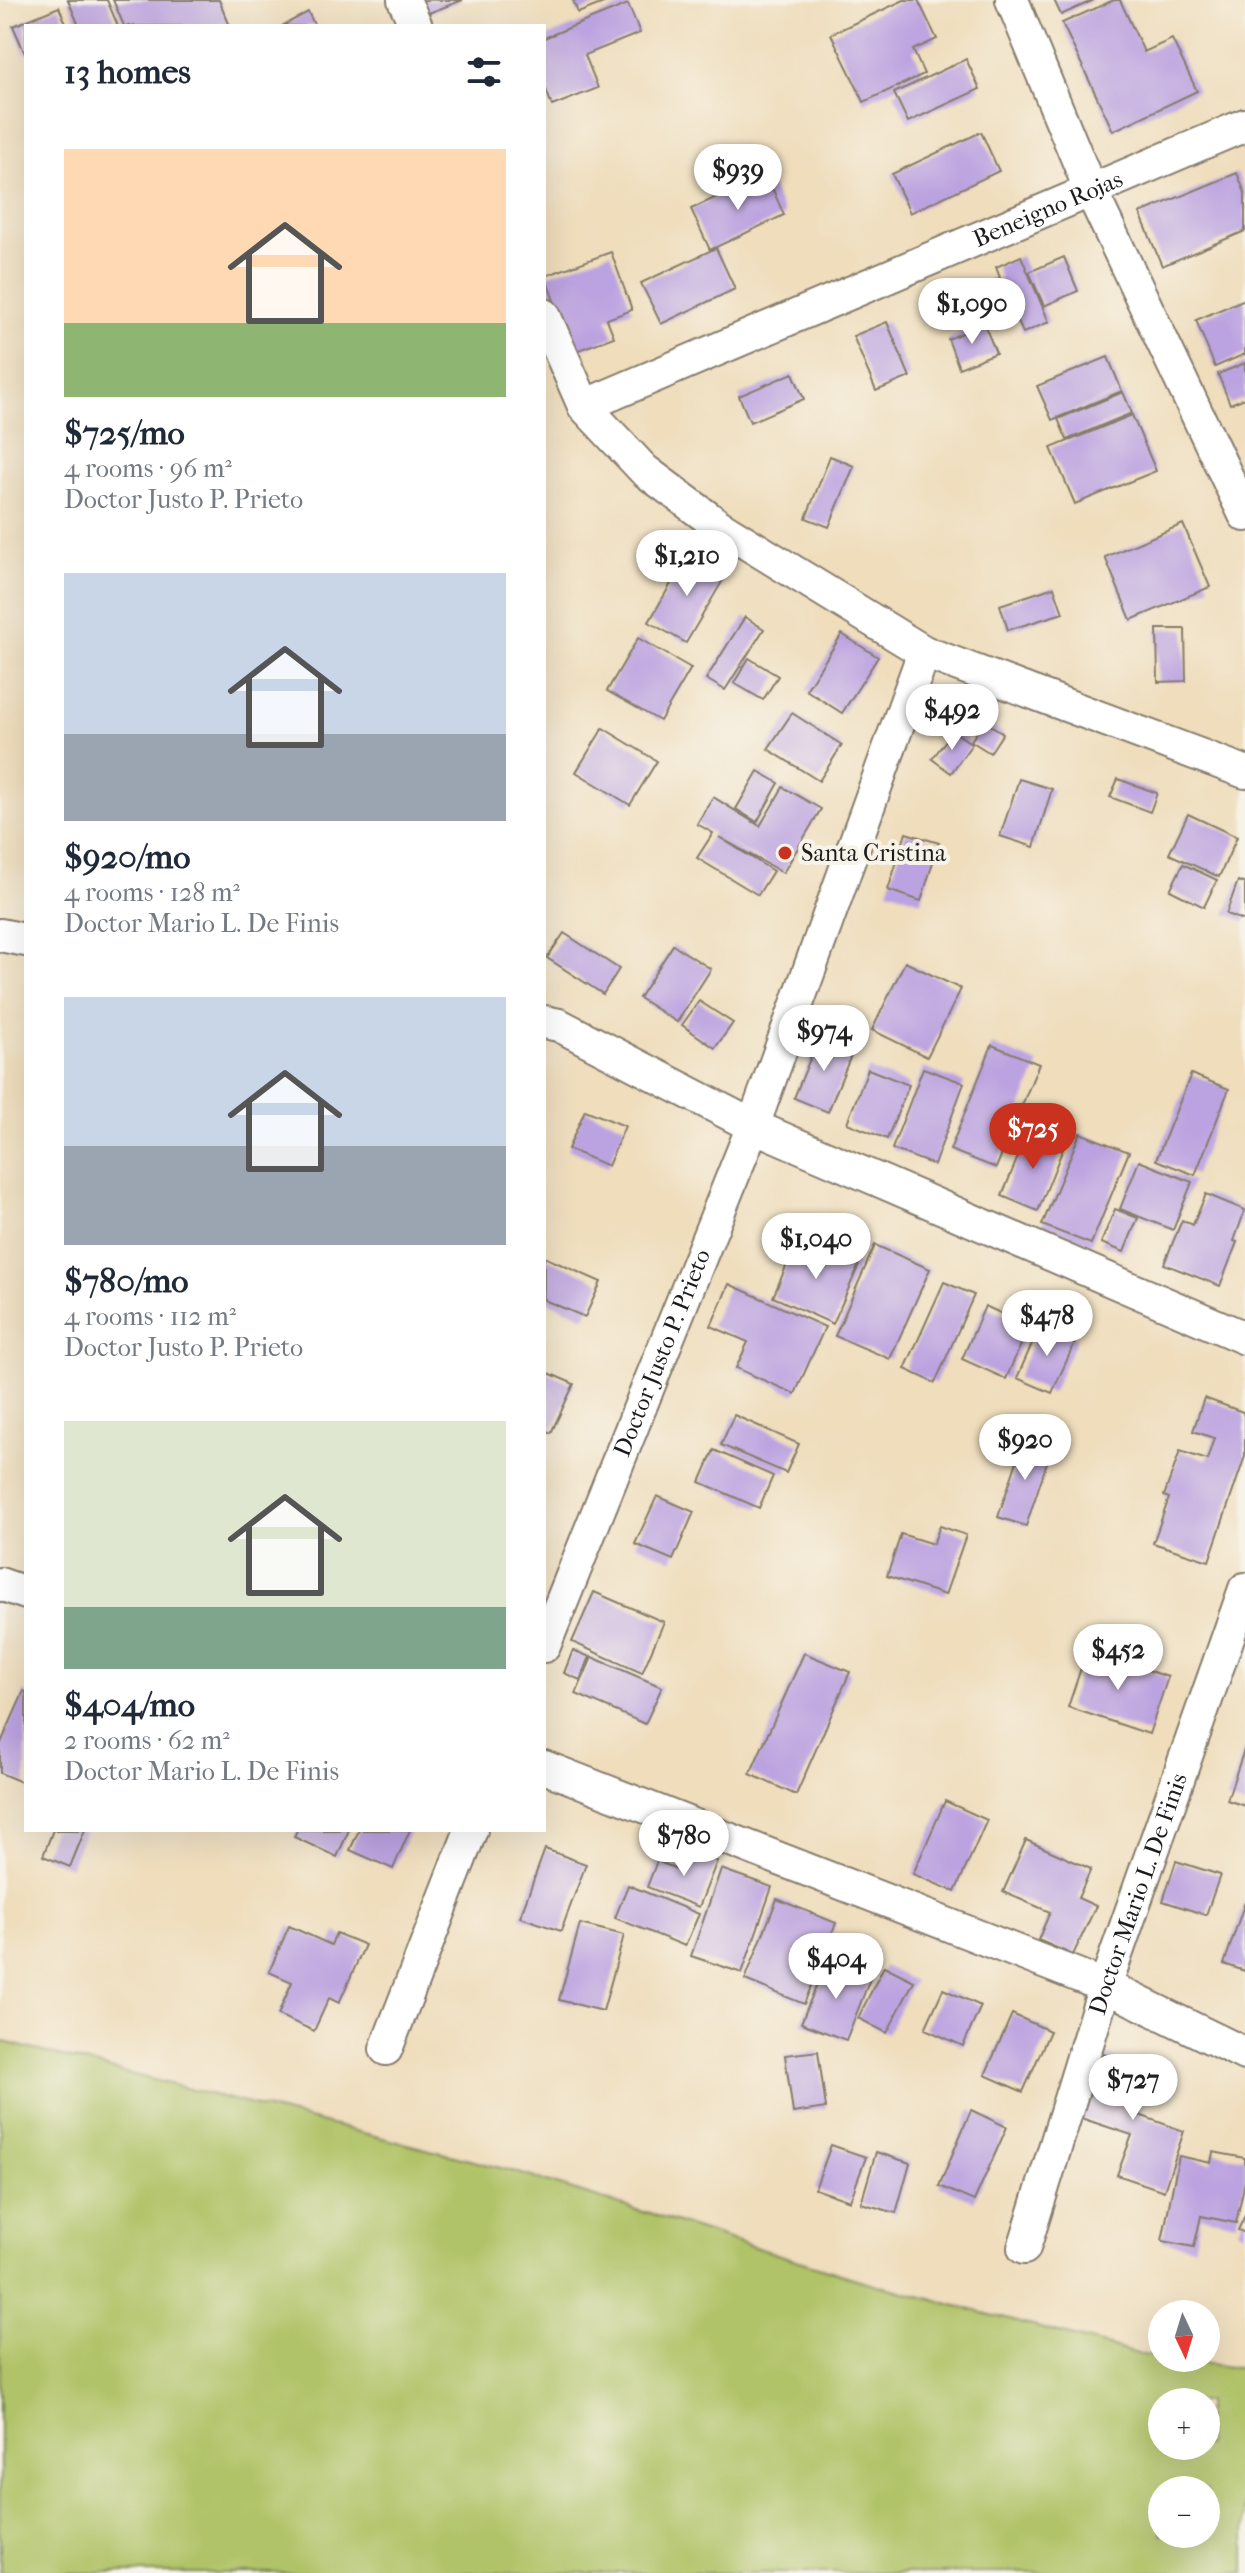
<!DOCTYPE html>
<html lang="en">
<head>
<meta charset="utf-8">
<style>
  :root { --surface:#fff; --page:#f6f6f7; --text:#1f2937; --muted:#747a83; --accent:#c8321e }
  body { margin:0; font-family:"IM FELL French Canon",serif; background:var(--page); color:var(--text); height:100vh; display:flex; flex-direction:column; font-size:30px; white-space:nowrap }
  * { box-sizing:border-box; margin:0 }
  p { font-size:26px; color:var(--muted) }
  .icon { flex:none; width:44px; height:44px; fill:none; stroke:currentColor; stroke-width:2; stroke-linecap:round; stroke-linejoin:round }
  .map { position:relative; flex:1; overflow:hidden }
  .details { position:absolute; left:24px; top:24px; width:522px; height:1808px; display:flex; flex-direction:column; background:var(--surface); border-radius:0px; box-shadow:0 8px 32px #0002 }
  .details>* { flex:none }
  .needle { width:52px; rotate:176deg }
  .buttons { position:absolute; left:1148px; top:2300px; display:grid; gap:16px }
  .buttons a { display:grid; place-items:center; width:72px; height:72px; border-radius:50%; background:var(--surface); box-shadow:0 8px 32px #0002; font-size:40px }
  .price { position:absolute; translate:-50% -68px; padding:0 18px; border-radius:28px; background:#fff; color:#222; font-size:26px; line-height:52px; filter:drop-shadow(0 2px 4px #0008) }
  .price::after { content:''; position:absolute; left:50%; top:48px; width:24px; height:18px; margin-left:-12px; background:inherit; clip-path:polygon(0 0,100% 0,50% 100%) }
  .price.selected { background:var(--accent); color:#fff }
  ul { padding:0; list-style:none }
  li { display:grid; align-content:center; gap:16px; height:424px; padding:0 40px }
  li span { display:grid; place-items:center; height:248px; border-radius:0px; color:#555 }
  li>.icon { margin-inline-start:auto }
  span .icon { width:144px; height:144px; fill:#fffc; stroke-width:1 }
  li b { font-size:34px }
  h2 { display:flex; justify-content:space-between; align-items:center; height:96px; padding:0 40px; font-size:34px }
  .map>svg:first-child { display:block }
  .green { fill:#b0c367; stroke:#667042; stroke-width:2; fill-rule:evenodd }
  .building { fill:#bba2e0 }
  .lines { fill:none; stroke-linecap:round; stroke-linejoin:round }
  .street-casing { stroke:#867c6c; stroke-width:36 }
  .street { stroke:#fff; stroke-width:32 }
  .poi-dot { fill:#c8321e; stroke:#f7f3e8; stroke-width:3 }
  .labels { text-anchor:middle; dominant-baseline:central; stroke-width:8; stroke-linejoin:round; paint-order:stroke }
  .street-label { font-size:24px; fill:#1c1c1c; stroke:#f7f3e8 }
  .poi-label { font-size:24px; fill:#1c1c1c; stroke:#f7f3e8; text-anchor:start }
</style>
</head>
<body>
<div class="map">
<svg width="1245" height="2573" viewBox="0 0 1245 2573">
  <rect width="100%" height="100%" fill="#f7f3e8"/>
  <filter id="ink" filterUnits="userSpaceOnUse"><feTurbulence type="fractalNoise" baseFrequency=".0125" numOctaves="2"/><feDisplacementMap in="SourceGraphic" scale="16" xChannelSelector="R" yChannelSelector="G"/><feConvolveMatrix kernelMatrix="1 2 1 2 8 2 1 2 1" color-interpolation-filters="sRGB"/></filter>
  <filter id="wash" filterUnits="userSpaceOnUse"><feTurbulence type="fractalNoise" baseFrequency=".006" numOctaves="4" result="noise"/><feDisplacementMap in="SourceGraphic" scale="32" xChannelSelector="R" yChannelSelector="G"/><feGaussianBlur stdDeviation="1.8" result="paint"/><feColorMatrix in="noise" values="0 0 0 0 0 0 0 0 0 0 0 0 0 0 0 0 0 1.4 0 .05"/><feComposite in="paint" operator="in"/></filter>
  <g filter="url(#wash)">
    <rect width="100%" height="100%" fill="#efddbc"/>
    <path class="green" d="M0,2041L509,2170L863,2281L1142,2355L1245,2369V2573H0ZM1162,2402H1206V2446H1162ZM1162,2490H1206V2534H1162Z"/>
    <g id="blocks">
      <g class="building">
        <polygon points="68,0 107,0 118,26 79,26"/>
        <polygon points="113,0 219,0 230,26 124,26"/>
        <polygon points="421,0 463,0 426,14"/>
        <polygon points="573,0 611,0 578,13"/>
        <polygon points="904,0 918,0 937,39 913,50 924,74 864,102 831,34"/>
        <polygon points="1054,0 1094,0 1061,15"/>
        <polygon points="1114,0 1120,0 1144,52 1172,39 1197,91 1113,131 1062,23"/>
        <polygon points="628,4 640,33 585,55 598,88 552,106 544,84 544,38"/>
        <polygon points="59,7 67,26 26,26 26,56 13,26"/>
        <polygon points="308,12 315,26 282,26"/>
        <polygon points="966,59 980,89 908,122 894,93"/>
        <polygon points="981,132 999,171 910,213 892,174"/>
        <polygon points="1237,173 1245,193 1245,231 1162,266 1140,213"/>
        <polygon points="766,174 784,215 710,250 691,209"/>
        <polygon points="716,248 735,289 661,324 641,283"/>
        <polygon points="611,252 632,310 607,319 614,337 573,352 545,276"/>
        <polygon points="1021,256 1049,322 1023,333 1010,303 975,317 964,293 1000,278 996,267"/>
        <polygon points="1064,257 1078,291 1044,306 1029,272"/>
        <polygon points="1245,299 1245,354 1215,367 1196,320"/>
        <polygon points="887,322 910,377 876,391 853,336"/>
        <polygon points="984,324 996,353 959,368 948,339"/>
        <polygon points="1108,357 1122,391 1052,420 1037,386"/>
        <polygon points="1245,363 1245,398 1230,404 1218,374"/>
        <polygon points="793,373 804,399 750,422 739,396"/>
        <polygon points="1123,392 1132,413 1067,440 1058,419"/>
        <polygon points="1132,415 1156,471 1075,504 1051,448"/>
        <polygon points="830,456 854,466 829,527 806,518"/>
        <polygon points="1183,524 1210,587 1131,620 1105,557"/>
        <polygon points="688,554 726,575 686,643 649,622"/>
        <polygon points="1054,587 1063,613 1008,630 1000,605"/>
        <polygon points="745,617 764,629 725,690 706,679"/>
        <polygon points="1157,629 1185,629 1186,681 1158,682"/>
        <polygon points="842,634 878,657 842,713 806,690"/>
        <polygon points="638,638 691,668 660,721 607,691"/>
        <polygon points="749,658 778,676 763,700 734,683"/>
        <polygon points="792,713 842,745 819,781 768,749"/>
        <polygon points="984,721 1003,733 990,753 971,741"/>
        <polygon points="603,728 657,761 630,805 576,772"/>
        <polygon points="953,731 972,744 951,773 932,759"/>
        <polygon points="758,771 779,783 757,822 736,809"/>
        <polygon points="1019,779 1052,789 1034,847 1000,836"/>
        <polygon points="1118,779 1157,793 1150,812 1110,797"/>
        <polygon points="783,787 821,809 783,873 719,837 773,871 758,895 697,858 713,833 697,824 713,797 760,826"/>
        <polygon points="1188,814 1237,837 1219,877 1169,854"/>
        <polygon points="906,833 939,843 921,901 888,890"/>
        <polygon points="1183,864 1217,880 1204,907 1170,890"/>
        <polygon points="1238,881 1245,884 1245,921 1226,914"/>
        <polygon points="564,933 619,969 603,994 547,958"/>
        <polygon points="673,945 711,969 677,1022 639,998"/>
        <polygon points="905,962 961,989 927,1057 872,1030"/>
        <polygon points="699,1001 733,1023 715,1048 682,1025"/>
        <polygon points="820,1034 854,1048 828,1112 794,1098"/>
        <polygon points="992,1045 1039,1064 996,1168 950,1150"/>
        <polygon points="923,1068 964,1083 934,1165 892,1149"/>
        <polygon points="868,1069 909,1085 887,1139 847,1123"/>
        <polygon points="1191,1074 1229,1089 1195,1175 1156,1160"/>
        <polygon points="585,1110 625,1126 608,1166 568,1149"/>
        <polygon points="1028,1132 1064,1146 1038,1211 1002,1196"/>
        <polygon points="1080,1133 1129,1152 1091,1244 1042,1225"/>
        <polygon points="1139,1161 1192,1182 1173,1230 1120,1209"/>
        <polygon points="1206,1194 1245,1210 1234,1241 1237,1242 1220,1286 1164,1264 1182,1220 1193,1225"/>
        <polygon points="1115,1209 1138,1218 1124,1252 1101,1243"/>
        <polygon points="798,1239 859,1265 833,1324 773,1297"/>
        <polygon points="875,1245 930,1269 890,1359 835,1336"/>
        <polygon points="544,1257 601,1282 585,1317 544,1300"/>
        <polygon points="944,1282 974,1295 935,1383 905,1369"/>
        <polygon points="729,1284 825,1327 795,1394 736,1368 748,1342 711,1326"/>
        <polygon points="985,1306 1029,1326 1006,1379 962,1359"/>
        <polygon points="1041,1323 1077,1338 1052,1393 1017,1378"/>
        <polygon points="544,1371 574,1384 551,1433 544,1430"/>
        <polygon points="1204,1398 1243,1412 1245,1421 1245,1456 1209,1561 1153,1543 1169,1498 1164,1496 1180,1451 1207,1460 1214,1438 1193,1431"/>
        <polygon points="734,1415 799,1444 786,1473 721,1445"/>
        <polygon points="1025,1438 1052,1447 1026,1526 998,1517"/>
        <polygon points="714,1450 773,1476 759,1508 700,1482"/>
        <polygon points="657,1496 694,1512 673,1560 635,1544"/>
        <polygon points="940,1526 966,1535 945,1595 887,1576 901,1534 933,1544"/>
        <polygon points="594,1592 664,1622 642,1673 572,1642"/>
        <polygon points="573,1650 590,1657 580,1680 564,1673"/>
        <polygon points="1087,1650 1168,1677 1149,1734 1068,1707"/>
        <polygon points="804,1653 850,1672 796,1795 750,1774"/>
        <polygon points="592,1657 662,1687 645,1724 576,1694"/>
        <polygon points="24,1691 26,1692 26,1784 0,1773 0,1745"/>
        <polygon points="1245,1747 1245,1806 1227,1800"/>
        <polygon points="945,1801 987,1820 955,1892 913,1874"/>
        <polygon points="53,1830 85,1830 70,1867 43,1856"/>
        <polygon points="297,1830 349,1830 337,1857 294,1837"/>
        <polygon points="359,1830 410,1830 393,1869 350,1850"/>
        <polygon points="1026,1840 1091,1869 1078,1898 1096,1906 1073,1955 1038,1940 1050,1912 1003,1892"/>
        <polygon points="545,1849 586,1864 561,1931 520,1917"/>
        <polygon points="687,1849 717,1861 699,1907 647,1887 657,1861 679,1870"/>
        <polygon points="1176,1861 1220,1875 1206,1915 1163,1901"/>
        <polygon points="721,1869 772,1887 742,1973 691,1956"/>
        <polygon points="628,1885 699,1914 685,1946 615,1918"/>
        <polygon points="777,1899 836,1923 804,2004 745,1980"/>
        <polygon points="1245,1902 1245,1971 1224,1964"/>
        <polygon points="580,1924 624,1935 603,2011 559,2000"/>
        <polygon points="289,1926 331,1945 336,1933 365,1945 339,2003 329,1998 314,2031 278,2015 292,1982 269,1972"/>
        <polygon points="826,1962 870,1979 846,2040 801,2023"/>
        <polygon points="884,1966 914,1981 887,2033 858,2018"/>
        <polygon points="943,1989 981,2006 963,2046 925,2029"/>
        <polygon points="1012,2014 1050,2031 1023,2092 985,2075"/>
        <polygon points="818,2051 826,2108 793,2113 785,2055"/>
        <polygon points="1103,2054 1154,2072 1139,2115 1184,2131 1164,2191 1117,2175 1132,2135 1081,2118"/>
        <polygon points="971,2110 1007,2127 974,2201 939,2186"/>
        <polygon points="831,2145 866,2157 850,2201 815,2189"/>
        <polygon points="876,2152 910,2163 896,2213 861,2203"/>
        <polygon points="1213,2152 1245,2158 1245,2181 1236,2223 1201,2216 1194,2247 1162,2241 1179,2156 1211,2163"/>
        <polygon points="1245,2215 1245,2233 1238,2230"/>
      </g>
    </g>
  </g>
  <g filter="url(#ink)">
    <use href="#blocks" fill-opacity="0" stroke="#867c6c" stroke-width="2"/>
    <g class="lines">
      <defs>
        <g id="street">
          <polyline points="404,0 416,26"/>
          <polyline points="1012,0 1090,189 1245,515"/>
          <polyline points="544,315 584,406 644,470 719,526 924,652 1245,772"/>
          <path id="s1" d="M584,406L1245,125"/>
          <polyline points="0,935 26,940"/>
          <polyline points="544,1022 559,1025 753,1126 1245,1338"/>
          <polyline points="0,1584 26,1593"/>
          <path id="s2" d="M544,1646L753,1126L924,652"/>
          <polyline points="544,1767 1105,1986 1245,2054"/>
          <polyline points="386,2049 471,1830"/>
          <path id="s3" d="M1024,2248L1105,1986L1245,1589"/>
        </g>
      </defs>
      <use href="#street" class="street-casing"/>
      <use href="#street" class="street"/>
    </g>
  </g>
  <circle class="poi-dot" cx="785" cy="853" r="8"/>
  <g class="labels">
    <g class="street-label">
      <text stroke="none"><textPath href="#s1" startOffset="504">Beneigno Rojas</textPath></text>
      <text stroke="none"><textPath href="#s2" startOffset="316">Doctor Justo P. Prieto</textPath></text>
      <text stroke="none"><textPath href="#s3" startOffset="372">Doctor Mario L. De Finis</textPath></text>
    </g>
    <g class="poi-label">
      <text x="801" y="853">Santa Cristina</text>
    </g>
  </g>
</svg>
<div class="buttons">
<a><svg class="needle" viewBox="-14 -14 28 28"><path d="M0-13l5 13h-10z" fill="#e53935"/><path d="M0 13l5-13h-10z" fill="#747a83"/></svg></a>
<a>+</a>
<a>−</a>
</div>
<b class="price" style="left:738px;top:212px">$939</b>
<b class="price" style="left:972px;top:346px">$1,090</b>
<b class="price" style="left:687px;top:598px">$1,210</b>
<b class="price" style="left:952px;top:752px">$492</b>
<b class="price" style="left:824px;top:1073px">$974</b>
<b class="price selected" style="left:1033px;top:1171px">$725</b>
<b class="price" style="left:816px;top:1281px">$1,040</b>
<b class="price" style="left:1047px;top:1358px">$478</b>
<b class="price" style="left:1025px;top:1482px">$920</b>
<b class="price" style="left:1118px;top:1692px">$452</b>
<b class="price" style="left:684px;top:1878px">$780</b>
<b class="price" style="left:836px;top:2001px">$404</b>
<b class="price" style="left:1133px;top:2122px">$727</b>
<section class="details">
<h2>13 homes<svg class="icon" aria-label="filters" viewBox="0 0 24 24"><path d="M4 7h16M4 17h16"/><circle cx="9" cy="7" r="2"/><circle cx="15" cy="17" r="2"/></svg></h2>
<ul>
<li><span style="background:linear-gradient(#ffd9b3 70%,#8fb573 0)"><svg class="icon" aria-label="home" viewBox="0 0 24 24"><path d="M3 11l9-7 9 7M6 9v11h12V9"/></svg></span><div><b>$725/mo</b><p>4 rooms · 96 m²</p><p>Doctor Justo P. Prieto</p></div></li>
<li><span style="background:linear-gradient(#c9d6e8 65%,#9aa5b1 0)"><svg class="icon" aria-label="home" viewBox="0 0 24 24"><path d="M3 11l9-7 9 7M6 9v11h12V9"/></svg></span><div><b>$920/mo</b><p>4 rooms · 128 m²</p><p>Doctor Mario L. De Finis</p></div></li>
<li><span style="background:linear-gradient(#c9d6e8 60%,#9aa5b1 0)"><svg class="icon" aria-label="home" viewBox="0 0 24 24"><path d="M3 11l9-7 9 7M6 9v11h12V9"/></svg></span><div><b>$780/mo</b><p>4 rooms · 112 m²</p><p>Doctor Justo P. Prieto</p></div></li>
<li><span style="background:linear-gradient(#dfe7d0 75%,#7fa58c 0)"><svg class="icon" aria-label="home" viewBox="0 0 24 24"><path d="M3 11l9-7 9 7M6 9v11h12V9"/></svg></span><div><b>$404/mo</b><p>2 rooms · 62 m²</p><p>Doctor Mario L. De Finis</p></div></li>
</ul>
</section>
</div>
</body>
</html>
